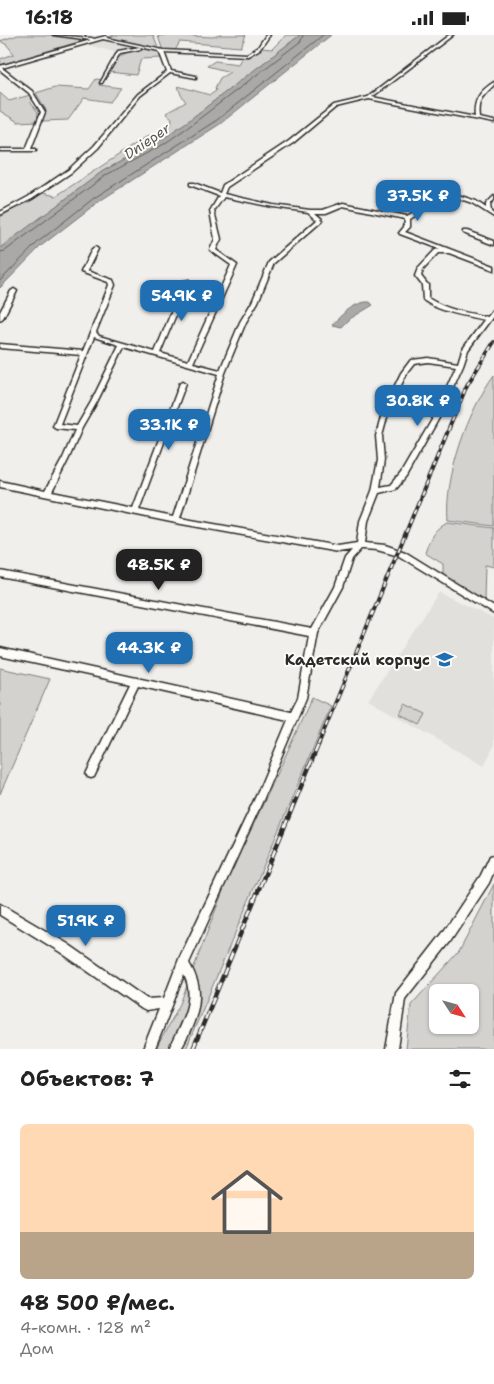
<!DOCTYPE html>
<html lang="ru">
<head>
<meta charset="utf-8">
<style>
  :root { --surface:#fff; --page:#f6f6f6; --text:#222; --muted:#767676; --accent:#1f6fb2 }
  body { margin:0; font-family:"Shantell Sans",sans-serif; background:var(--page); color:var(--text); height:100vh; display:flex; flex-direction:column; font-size:19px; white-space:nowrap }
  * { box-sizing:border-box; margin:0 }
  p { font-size:16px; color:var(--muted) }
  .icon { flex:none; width:28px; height:28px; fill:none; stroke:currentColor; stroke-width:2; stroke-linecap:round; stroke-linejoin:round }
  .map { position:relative; height:1014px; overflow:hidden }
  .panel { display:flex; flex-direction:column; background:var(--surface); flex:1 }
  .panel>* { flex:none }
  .needle { width:32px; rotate:126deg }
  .controls { position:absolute; left:429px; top:949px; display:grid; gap:10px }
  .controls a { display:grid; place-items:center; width:50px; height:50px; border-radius:8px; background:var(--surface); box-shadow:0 1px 4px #0004; font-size:25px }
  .price { position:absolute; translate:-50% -42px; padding:0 11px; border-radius:10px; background:var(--accent); color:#fff; font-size:16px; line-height:32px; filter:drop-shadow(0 1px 2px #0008) }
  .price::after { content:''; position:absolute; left:50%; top:30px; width:15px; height:11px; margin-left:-8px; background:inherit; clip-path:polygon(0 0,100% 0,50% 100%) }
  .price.selected { background:#222; color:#fff }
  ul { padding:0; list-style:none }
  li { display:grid; align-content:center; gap:10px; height:265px; padding:0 20px }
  li span { display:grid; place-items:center; height:155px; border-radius:8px; color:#555 }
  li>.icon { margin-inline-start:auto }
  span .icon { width:90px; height:90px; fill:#fffc; stroke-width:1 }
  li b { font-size:21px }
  h2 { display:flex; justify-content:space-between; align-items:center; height:60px; padding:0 20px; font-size:21px }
  .status { display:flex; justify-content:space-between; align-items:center; height:35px; padding:0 25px; background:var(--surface); direction:ltr }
  .status svg { height:14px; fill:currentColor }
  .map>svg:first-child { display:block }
  .built { fill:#e1e0dc }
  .green { fill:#d3d2cf; stroke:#7f7e7d; fill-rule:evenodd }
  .water { fill:#aaa9a7; stroke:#777775 }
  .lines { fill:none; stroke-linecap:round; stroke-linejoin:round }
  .shore { stroke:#5e5d5d; stroke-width:1 }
  .minor-casing { stroke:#2b2b2b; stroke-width:3 }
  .minor { fill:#fdfcf7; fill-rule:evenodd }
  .rail-far1-casing { stroke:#2b2b2b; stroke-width:4 }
  .rail-casing { stroke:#2b2b2b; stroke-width:4.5 }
  .rail-far1 { stroke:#fdfcf7; stroke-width:2; stroke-dasharray:5; stroke-linecap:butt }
  .rail { stroke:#fdfcf7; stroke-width:2.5; stroke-dasharray:8; stroke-linecap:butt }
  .labels { text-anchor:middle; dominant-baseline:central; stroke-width:4; stroke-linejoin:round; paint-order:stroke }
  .far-water-label { font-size:14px; font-style:italic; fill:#575756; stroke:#fdfcf7 }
  .poi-label { font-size:15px; font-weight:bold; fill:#2b2b2b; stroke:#fdfcf7; text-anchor:end }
</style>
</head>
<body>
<div class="status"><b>16:18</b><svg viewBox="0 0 49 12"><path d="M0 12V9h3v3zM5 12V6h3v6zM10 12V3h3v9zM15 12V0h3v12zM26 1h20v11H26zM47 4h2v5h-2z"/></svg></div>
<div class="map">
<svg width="494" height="1014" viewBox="0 0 494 1014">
  <rect width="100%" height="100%" fill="#f0efeb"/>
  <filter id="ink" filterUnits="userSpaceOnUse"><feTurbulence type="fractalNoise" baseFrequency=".02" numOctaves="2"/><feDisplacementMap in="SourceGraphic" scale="10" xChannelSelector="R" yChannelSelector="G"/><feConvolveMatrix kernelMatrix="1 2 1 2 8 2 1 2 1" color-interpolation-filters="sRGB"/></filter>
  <g filter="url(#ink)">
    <g class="built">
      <polygon points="103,4 137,12 137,13 114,17 84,9"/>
      <polygon points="439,557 494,584 494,711 484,731 368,665"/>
    </g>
    <g class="green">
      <polygon points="18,0 56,0 88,4 1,30 0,24 14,19 7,10 0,6"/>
      <polygon points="114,0 153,0 158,13 157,14 106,3"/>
      <polygon points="168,0 213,2 220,0 246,0 241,12 180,7 174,17 163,16 158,1"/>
      <polygon points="286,0 300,0 188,86 161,105 103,136 0,213 0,182 43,158 56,161 149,100 152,101 171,90 172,83 166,78 186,67 181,60 178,51 210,60 216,56 215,53 220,43 230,37 207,31 215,26 238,29 242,22 248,22 261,13 272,14"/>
      <path d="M143,14L159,16L161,23L141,24L136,40L109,37C118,19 124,17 143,14Z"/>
      <polygon points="96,44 103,45 99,50 121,53 110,67 84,63 68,85 42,86 46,75 36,58 55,52 89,54"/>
      <polygon points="0,58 9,66 30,60 31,68 38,77 37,86 18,87 0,76"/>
      <path d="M494,340V491L448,485C444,442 469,374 494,340Z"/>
      <path d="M447,487L494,493V532L485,530L484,566L443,541V529L425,518C430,503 433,495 447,487Z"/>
      <polygon points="0,633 50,644 0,759"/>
      <polygon points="312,662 331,671 186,1014 156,1014 180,969 227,845 275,744"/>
      <polygon points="405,669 426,679 420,690 400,679"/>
      <path d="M494,849V1014H406L411,970L459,917ZM438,958H470V990H438Z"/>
    </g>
    <g class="water">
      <polygon points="300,0 331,0 220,89 98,167 41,211 0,253 0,213 103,136 161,105 188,86"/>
      <path d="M365,267H370L373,270L348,285L341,292L332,290C341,280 351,270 365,267Z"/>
    </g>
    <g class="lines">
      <g class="shore">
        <polyline points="0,217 5,216 106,140 164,109 191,90 301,6 303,0"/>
        <polyline points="0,246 38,207 94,163 217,85 323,0"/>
      </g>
      <defs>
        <g id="minor">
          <polygon points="53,0 92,3 94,4 106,1 107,3 163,15 247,19 258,12 266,0 270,0 260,14 248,21 164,17 171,36 196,41 196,43 170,38 140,61 98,113 72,137 32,164 0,180 0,177 28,162 68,135 94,111 138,59 167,37 159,16 103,4 2,33 32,56 45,77 31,114 36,114 36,116 0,116 0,114 26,114 41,77 29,58 0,35 0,31 91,5"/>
          <path d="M449,0H453L372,62L475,82C473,65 480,56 494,47V50C482,62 477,65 479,83L494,86V88L369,64L336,72L293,108L227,152L224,159L273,170L310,175H323L343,168L407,181L449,157L476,166L486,173V169L494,161V165L490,169L491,177L494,179V182L472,168L449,160L410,184V192L405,197L494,231V235L449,218H438L423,234L421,241L428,250V263C446,275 466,277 487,282L492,275L494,274V280L468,315L463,330L439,383L406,442L396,454L379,458L368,486L365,508L385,510L405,517L494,572V579L399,521L377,515L363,514H361L352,524L343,552L318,598L306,663L263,765L189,928C192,933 195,939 197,946C204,968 192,995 181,1014H169C179,991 197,965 184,940L155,1014H143L159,974L146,976L142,974L60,917L0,880V869L68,909L147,964L164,963L179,924L257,759L288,685L138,651L94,742L91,743L88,742L86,739L130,649L0,621V613L291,677L298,663L309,601L0,542V536L312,594L335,552L345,523L352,515L338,517L176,488L0,452V446L45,456L63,423L75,395L56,393L53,391L81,320L0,313V309L83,316L109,250L108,247L81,237L92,214L95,212L98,214L87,236L113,245L115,250L96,297L99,301L155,317L184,246L189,245L190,246L160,318L188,326L231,230L210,215L215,204L210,176L219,161L190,150V148H194L220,158L223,150L289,106L334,70L368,62ZM224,162L273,172L308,177L317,185L269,227L252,267L240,287L220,335L193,328L237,230L216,215L221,204L214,176ZM343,171L405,184L404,192L399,198L400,199L440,214L435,215L418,233L415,241L422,250L423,265C442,278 463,280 484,285L462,315L458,328L428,323L412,325L410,326L401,338L383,375L376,401L378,425L372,456L360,486L357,508L338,511L180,483L225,338L246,287L258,267L274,228L322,186L323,185L315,178H326ZM94,302L119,310L91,367L77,391L60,389ZM124,312L219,339L173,482L139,475L186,348L183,346L180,348L133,473L52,457L69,423L82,393L97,367ZM428,327L456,331L433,383L401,438L391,450L380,452L384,425L382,401L389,375L407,338L414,329Z"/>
          <polygon points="140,12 141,14 120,18 102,48 100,48 118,16"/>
          <polygon points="463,196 467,196 494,206 494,210 463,198"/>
          <polygon points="14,254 17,256 3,283 0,285 0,277 11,256"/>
          <polygon points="494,820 494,836 489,848 450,907 405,964 398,1014 386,1014 396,958 442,899 481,840 490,821"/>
        </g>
      </defs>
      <use href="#minor" class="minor-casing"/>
      <use href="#minor" class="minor"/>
      <defs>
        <polyline id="rail-far1" points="318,710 467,350 494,307"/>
        <polyline id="rail" points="193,1014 319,708"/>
      </defs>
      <use href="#rail-far1" class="rail-far1-casing"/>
      <use href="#rail" class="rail-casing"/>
      <use href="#rail-far1" class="rail-far1"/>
      <use href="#rail" class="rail"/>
    </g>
  </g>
  <defs>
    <symbol id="school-bare" viewBox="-9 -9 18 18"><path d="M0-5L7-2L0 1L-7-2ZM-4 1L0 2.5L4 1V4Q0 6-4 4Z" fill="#1f6fb2" stroke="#fdfcf7" stroke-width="2.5" paint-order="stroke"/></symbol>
  </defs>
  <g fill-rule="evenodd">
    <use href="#school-bare" x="432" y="612" width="25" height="25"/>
  </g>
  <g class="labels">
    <g class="far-water-label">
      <text transform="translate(147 106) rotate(-34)">Dnieper</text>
    </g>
    <g class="poi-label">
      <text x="430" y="625">Кадетский корпус</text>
    </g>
  </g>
</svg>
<div class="controls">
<a><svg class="needle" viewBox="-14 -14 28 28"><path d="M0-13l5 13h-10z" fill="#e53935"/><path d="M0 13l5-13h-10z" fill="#767676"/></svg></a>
</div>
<b class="price" style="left:418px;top:187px">37.5K ₽</b>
<b class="price" style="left:182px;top:287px">54.9K ₽</b>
<b class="price" style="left:418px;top:392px">30.8K ₽</b>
<b class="price" style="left:169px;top:416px">33.1K ₽</b>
<b class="price selected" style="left:159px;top:556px">48.5K ₽</b>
<b class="price" style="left:149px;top:639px">44.3K ₽</b>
<b class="price" style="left:86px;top:912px">51.9K ₽</b>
</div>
<section class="panel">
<h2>Объектов: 7<svg class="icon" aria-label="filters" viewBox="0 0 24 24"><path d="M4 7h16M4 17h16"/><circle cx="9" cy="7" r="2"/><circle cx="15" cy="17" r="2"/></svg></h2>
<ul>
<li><span style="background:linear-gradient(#ffd9b3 70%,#b9a48a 0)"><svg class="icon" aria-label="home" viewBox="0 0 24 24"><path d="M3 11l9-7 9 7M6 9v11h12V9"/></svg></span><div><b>48 500 ₽/мес.</b><p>4-комн. · 128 m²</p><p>Дом</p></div></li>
</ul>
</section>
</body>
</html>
